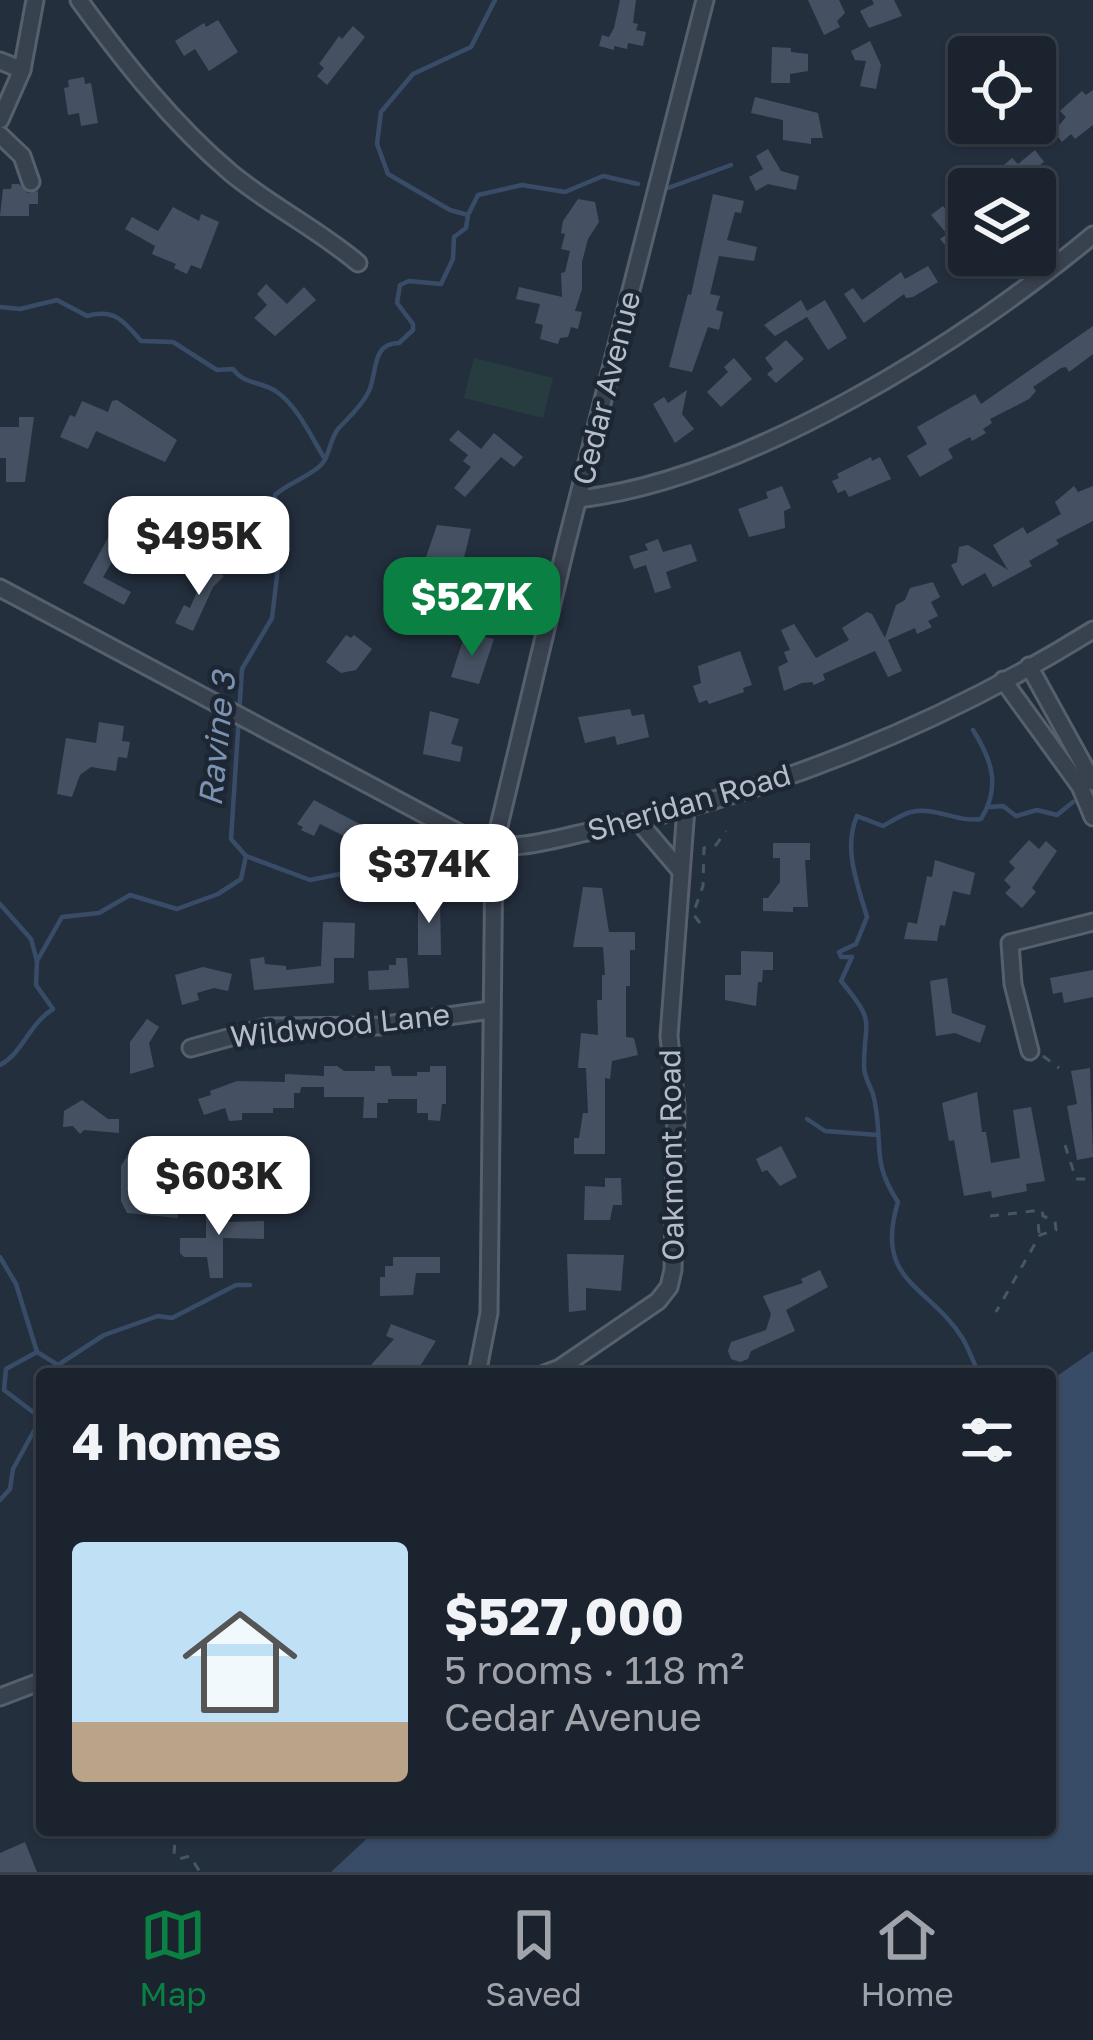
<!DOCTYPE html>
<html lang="en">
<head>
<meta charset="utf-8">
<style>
  :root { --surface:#1b232e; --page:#242b36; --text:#f1f3f6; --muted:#a0a4aa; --line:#39404a; --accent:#0b8043 }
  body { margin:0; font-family:"Golos Text",sans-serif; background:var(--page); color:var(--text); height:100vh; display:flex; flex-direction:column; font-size:45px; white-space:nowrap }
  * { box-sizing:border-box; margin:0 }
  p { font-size:39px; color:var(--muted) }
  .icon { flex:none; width:66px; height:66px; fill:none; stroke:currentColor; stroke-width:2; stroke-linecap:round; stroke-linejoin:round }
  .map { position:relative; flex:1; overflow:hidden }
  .details { position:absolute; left:36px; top:1368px; width:1020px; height:468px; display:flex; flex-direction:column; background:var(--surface); border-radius:12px; box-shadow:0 3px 9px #0004,0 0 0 3px var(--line) }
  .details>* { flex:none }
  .controls { position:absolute; left:948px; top:36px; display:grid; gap:24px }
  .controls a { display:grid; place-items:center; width:108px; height:108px; border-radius:12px; background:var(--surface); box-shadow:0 3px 9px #0004,0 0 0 3px var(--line); font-size:60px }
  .price { position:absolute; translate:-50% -102px; padding:0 27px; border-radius:24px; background:#fff; color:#222; font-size:39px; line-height:78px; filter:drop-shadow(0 3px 6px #0008) }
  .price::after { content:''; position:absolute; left:50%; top:72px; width:36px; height:27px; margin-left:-18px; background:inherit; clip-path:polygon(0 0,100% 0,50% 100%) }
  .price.selected { background:var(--accent); color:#fff }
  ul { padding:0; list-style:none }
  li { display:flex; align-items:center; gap:36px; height:300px; padding:0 36px }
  li span { display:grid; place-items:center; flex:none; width:336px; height:240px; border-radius:12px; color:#555 }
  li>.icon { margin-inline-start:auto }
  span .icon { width:144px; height:144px; fill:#fffc; stroke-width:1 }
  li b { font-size:51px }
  h2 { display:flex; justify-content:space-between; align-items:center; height:144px; padding:0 36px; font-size:51px }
  .tabs { display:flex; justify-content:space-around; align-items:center; height:168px; border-top:3px solid var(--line); background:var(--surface); font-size:33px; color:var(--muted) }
  .tabs a { display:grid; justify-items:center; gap:6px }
  .tabs .selected { color:var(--accent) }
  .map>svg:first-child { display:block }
  .green { fill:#263c3f }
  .water { fill:#394c67 }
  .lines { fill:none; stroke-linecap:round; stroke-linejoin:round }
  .stream { stroke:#394c67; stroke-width:4.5 }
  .building { fill:#455162 }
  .minor-casing { stroke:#565f6c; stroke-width:21 }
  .path { stroke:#44595c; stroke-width:3; stroke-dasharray:9 9; stroke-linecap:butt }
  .minor { stroke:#38414e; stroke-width:15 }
  .labels { text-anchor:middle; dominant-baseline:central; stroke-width:9; stroke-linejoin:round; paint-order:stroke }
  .street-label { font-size:30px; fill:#b4bcc9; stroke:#1d2633 }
  .water-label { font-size:33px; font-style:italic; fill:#7c92b1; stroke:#1d2633 }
</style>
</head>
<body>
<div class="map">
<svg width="1093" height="1872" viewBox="0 0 1093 1872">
  <rect width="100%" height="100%" fill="#242f3e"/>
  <polygon class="green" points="474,358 553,378 543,418 464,398"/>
  <polygon class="water" points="1093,1351 1093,1872 331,1872 376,1830 1050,1830 1050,1381"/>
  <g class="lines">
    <g class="stream">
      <polyline points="668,188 731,165"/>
      <polyline points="469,213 478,195 522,185 565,192 603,176 638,184"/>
      <path d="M0,307L20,309L57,300L87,316C114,308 124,321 141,341L173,342L217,370L233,369C244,385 262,381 277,392C299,408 311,437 325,459"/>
      <path d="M973,730C992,760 1001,787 981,819C958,823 934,806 911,812C902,814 892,821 883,826L857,816C843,848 857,883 867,917L856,944L839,952L841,957H852L841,981C877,1024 864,1018 864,1067C864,1077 870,1085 873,1094C885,1140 869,1159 898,1202C873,1283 930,1285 963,1339C969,1350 974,1363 979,1374"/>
      <polyline points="989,807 1003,806 1016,816 1037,810 1057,815 1073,802"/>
      <polyline points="246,856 310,880 360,870 401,880"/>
      <path d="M0,904L31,939L37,961L36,985L53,1009C28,1025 23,1053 0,1065"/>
      <path d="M37,961L62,917L99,913L130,895L177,909L218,894L241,879L246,856L231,839L242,669L272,618L281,543L275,495C288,483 311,476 322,464C330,454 330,439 338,429C349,417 360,408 368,393C378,375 370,343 399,343L413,330V324L397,303L400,285L409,281L441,284L453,259L454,237L466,228L468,215L450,210L388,174L377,144L381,112L413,74L471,47L495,0"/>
      <polyline points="807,1119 825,1131 878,1135"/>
      <polyline points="0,1257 16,1284 37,1352 6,1369 4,1390 41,1418 13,1469 10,1489 0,1500"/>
      <polyline points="37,1352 58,1365 104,1335 158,1316 172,1318 236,1285 250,1285"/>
    </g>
  </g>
  <g class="building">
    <polygon points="620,0 636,0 633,23 638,24 636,30 646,32 643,46 628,43 627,49 614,46 614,50 599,46 602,35 609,37 614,28"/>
    <polygon points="808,0 839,0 845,13 837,21 840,27 824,35"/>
    <polygon points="872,0 894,0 902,16 869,28 860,11 874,4"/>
    <polygon points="218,20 238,52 209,71 195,49 184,56 175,41 204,23 206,27"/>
    <polygon points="353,26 365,37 327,85 317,76 324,68 319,64 339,36 342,39"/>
    <polygon points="870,41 881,65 876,89 860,86 866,61 855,60 851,51"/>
    <polygon points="772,47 791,48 791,52 808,54 808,71 790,74 790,83 771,83"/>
    <polygon points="84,77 85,84 91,83 98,123 81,126 79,113 68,115 64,88 69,87 68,80"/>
    <polygon points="1093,90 1093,125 1075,139 1071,134 1062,142 1054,131 1066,117 1060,111 1082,91 1086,95"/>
    <polygon points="755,97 818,113 823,138 811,138 811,144 783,140 783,120 751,113"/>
    <polygon points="768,149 781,171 799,176 796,190 768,184 756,191 749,177 763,169 756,156"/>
    <polygon points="1035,150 1044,162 1036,168 1043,177 1023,189 1004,165 1012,158 1018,164"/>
    <polygon points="12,184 19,184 28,193 38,191 38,204 29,204 29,216 0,216 3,189 11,189"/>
    <polygon points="713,194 744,201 741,213 735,212 727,240 757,247 754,261 719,256 710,294 720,296 716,310 723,312 719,330 708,327 692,372 669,367 688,294 691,295"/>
    <polygon points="578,199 595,202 599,222 588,239 582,262 582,289 575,311 582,312 578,329 571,327 568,337 560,338 558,344 540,339 543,325 535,323 540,304 516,299 519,287 562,297 561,273 565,272 570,251 561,249 565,234 561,233 563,221"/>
    <polygon points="943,206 969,241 969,262 963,267 940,239 947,234 931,215"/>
    <polygon points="173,207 199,221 201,214 219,222 201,269 191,265 187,274 174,268 176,264 152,254 155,246 125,229 132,217 158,231"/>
    <polygon points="928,266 938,282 913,297 906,298 904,294 864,323 844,294 853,288 862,300 901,272 905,279"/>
    <polygon points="266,284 287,304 304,287 316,300 275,336 254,318 267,305 257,294"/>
    <polygon points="801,300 807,311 825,300 847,338 828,350 807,317 775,336 764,325"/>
    <polygon points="1093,326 1093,354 1069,372 1066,367 1061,368 1033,387 1036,391 1029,399 990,419 992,423 983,429 986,433 972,441 970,437 948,449 953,458 920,477 907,456 927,444 917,427 975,394 981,404"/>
    <polygon points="786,340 804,359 776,383 767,374 773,369 765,358"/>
    <polygon points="734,358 752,379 721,407 707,392 728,372 724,367"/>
    <polygon points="687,390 682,414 694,429 675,443 653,404 664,397 668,403"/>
    <polygon points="117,400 177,440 165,462 96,431 88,449 60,437 70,415 75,417 82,401 108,412 112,401"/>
    <polygon points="19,417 34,417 25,482 6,482 6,458 0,458 0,427 19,427"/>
    <polygon points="458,430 481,449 494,433 523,457 514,467 501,457 465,497 454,488 471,467 463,461 468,455 449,440"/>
    <polygon points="871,457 872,461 880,457 891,479 849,497 845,490 838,493 832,481 839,478 837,474"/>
    <polygon points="782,486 791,508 784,511 785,528 749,537 738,509 768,498 766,492"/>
    <polygon points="1074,486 1078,492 1093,486 1093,521 1056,540 1059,544 1029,561 1032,566 993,587 985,573 962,586 951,565 957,562 959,547 968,545 1008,570 993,545 1023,527 1027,534 1061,514 1055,502"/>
    <polygon points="120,516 132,522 127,531 130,532 103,577 131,592 124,605 83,583"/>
    <polygon points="437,525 471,529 460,574 502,587 497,608 449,596 451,589 437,585 424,563"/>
    <polygon points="658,539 663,552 691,544 697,561 666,572 671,588 655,593 646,565 634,569 629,556 648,550 645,544"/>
    <polygon points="207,563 224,576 213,587 193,631 175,623 184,605 190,608 202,580 198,576"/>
    <polygon points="933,582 940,597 931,602 938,616 928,621 932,627 917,634 915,628 888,640 902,671 888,677 875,651 823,674 825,680 814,685 812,682 802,683 784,691 778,667 788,662 784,652 790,650 781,630 794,624 816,658 849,640 842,628 867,612 872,614 885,638 896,605 905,600 910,588"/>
    <polygon points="346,635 351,638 354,635 372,649 356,670 341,673 326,662"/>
    <polygon points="477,635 494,639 479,684 451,677 464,637 476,640"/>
    <polygon points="740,651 752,685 743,688 744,692 709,704 707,700 699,703 693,686 701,683 698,666"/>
    <polygon points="630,709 632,716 644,714 649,737 617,745 615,736 585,743 578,717"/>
    <polygon points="430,711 459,719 451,744 463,747 460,762 423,754"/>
    <polygon points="99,722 124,726 122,741 130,742 127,758 118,757 116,771 91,767 80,775 72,797 57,794 66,738 96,743"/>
    <polygon points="314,800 394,842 386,857 320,824 314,836 301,830 303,827 297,824"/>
    <polygon points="1029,840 1039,849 1046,841 1057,851 1032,888 1036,892 1022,908 1005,893 1011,887 1004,880 1015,868 1009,862"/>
    <polygon points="773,843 810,843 810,860 805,860 808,907 793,907 793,912 763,911 763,898 768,898 780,882 780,858 773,858"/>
    <polygon points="935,860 975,873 970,895 953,891 945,926 940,925 937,941 904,939 908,922 917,924 927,876 932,877"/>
    <polygon points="583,887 602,888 609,932 635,932 635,950 630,950 630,986 626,986 626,1037 634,1038 638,1055 612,1061 610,1079 605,1078 605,1154 574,1154 574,1138 579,1138 583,1113 588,1113 586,1068 578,1068 581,1033 598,1035 597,1000 602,1000 602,975 605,975 603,947 573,947"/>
    <polygon points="428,895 440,895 441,955 418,955 418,901"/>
    <polygon points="323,922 355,923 354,958 334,958 334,983 254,990 250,959 264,957 265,964 286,966 286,970 321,966"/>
    <polygon points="741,951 773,952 773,970 763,970 762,982 758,982 756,1006 725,1000 725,975 741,975"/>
    <polygon points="396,958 407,958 409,988 369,990 368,971 389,970 389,965 396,965"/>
    <polygon points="203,967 232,974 228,991 214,988 197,993 199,1000 182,1005 175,975"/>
    <polygon points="1093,970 1093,997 1064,1003 1062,992 1053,994 1050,978"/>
    <polygon points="947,978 952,1013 986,1026 980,1043 955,1033 936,1036 930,981"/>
    <polygon points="147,1019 159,1027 149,1043 154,1067 130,1074 130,1042"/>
    <polygon points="324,1066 337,1066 344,1071 375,1071 375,1066 390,1066 392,1076 417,1076 417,1072 430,1072 430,1066 446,1066 446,1104 442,1104 440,1121 428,1120 428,1113 417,1113 417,1099 388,1099 388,1103 377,1103 377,1118 363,1118 364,1097 324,1097 324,1087 301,1087 300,1093 294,1093 294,1108 273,1108 273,1113 242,1113 242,1120 229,1121 225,1108 204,1115 198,1099 211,1095 210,1091 237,1081 285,1082 285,1074 324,1076"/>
    <polygon points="1090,1068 1093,1157 1077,1160 1067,1106 1077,1104 1071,1071"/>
    <polygon points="977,1092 982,1132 986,1132 991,1163 1020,1158 1013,1110 1031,1107 1045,1181 1026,1184 1027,1191 992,1198 991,1191 964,1196 954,1140 949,1141 942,1103"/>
    <polygon points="82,1100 108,1119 119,1119 119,1133 84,1130 80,1134 73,1126 63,1127 64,1111"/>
    <polygon points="781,1146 797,1177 780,1186 767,1170 762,1172 756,1159"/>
    <polygon points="177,1150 177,1162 161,1163 149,1177 153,1197 164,1204 178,1205 178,1218 127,1213 121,1201 121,1166 130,1151"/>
    <polygon points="605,1178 621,1178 622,1205 613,1205 610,1220 584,1220 585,1186 605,1187"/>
    <polygon points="206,1203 224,1203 224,1222 264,1221 264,1239 223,1238 223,1278 210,1278 207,1257 184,1257 180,1253 180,1238 206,1238"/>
    <polygon points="567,1254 624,1255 621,1291 586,1288 586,1310 569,1312"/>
    <polygon points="393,1257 440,1257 440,1273 416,1273 413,1295 380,1296 380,1277 385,1277 385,1266 393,1266"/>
    <polygon points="820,1270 828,1287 786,1310 795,1331 751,1351 748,1359 740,1362 731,1359 728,1351 731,1342 766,1330 771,1314 763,1296 803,1283 801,1279"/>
    <polygon points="391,1324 436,1341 415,1374 381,1374 371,1365 394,1339 386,1336"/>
    <polygon points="25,1842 37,1872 0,1872 0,1853"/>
  </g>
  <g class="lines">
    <defs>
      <g id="minor">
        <path d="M79,0C124,62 172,123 231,173C271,206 319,230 358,263"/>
        <polyline points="0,61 22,70"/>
        <polyline points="0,120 22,70 35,0"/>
        <polyline points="0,135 22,156 31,182"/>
        <path d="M579,499C747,479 965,342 1093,235"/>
        <path d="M0,588L476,842C515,853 553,839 592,831C768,794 941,725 1093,630"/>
        <polyline points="1029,666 1093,782"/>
        <polyline points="1003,680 1080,786 1093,817"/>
        <polyline points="638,821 679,869"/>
        <polyline points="191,1048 267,1027 379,1026 490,1010"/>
        <polyline points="1030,1051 1013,984 1010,943 1093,922"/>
        <polyline points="477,1374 489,1313 494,847 566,545 705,0"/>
        <polyline points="544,1374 560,1368 658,1301 669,1287 673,1270 676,1106 669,1036 686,808"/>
        <polyline points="0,1697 42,1681"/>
      </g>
    </defs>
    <use href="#minor" class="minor-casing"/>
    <g class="path">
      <polyline points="984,187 986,189"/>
      <polyline points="700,923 693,914 703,886 704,848 716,845 726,831"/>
      <polyline points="1043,1056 1059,1068"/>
      <polyline points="1065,1145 1076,1179 1093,1179"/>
      <polyline points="990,1216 1042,1210 1043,1216 1055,1221 1056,1230 1040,1235 996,1312"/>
      <polyline points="1039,1233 1038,1221 1043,1216"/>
      <polyline points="184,1830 175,1841 174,1855 179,1859 190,1856 200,1872"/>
    </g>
    <use href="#minor" class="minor"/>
  </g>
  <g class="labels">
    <g class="street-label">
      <text transform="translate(606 388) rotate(-76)">Cedar Avenue</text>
      <text transform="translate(689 802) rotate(-16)">Sheridan Road</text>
      <text transform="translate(340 1025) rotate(-6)">Wildwood Lane</text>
      <text transform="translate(671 1155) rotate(-91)">Oakmont Road</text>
    </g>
    <g class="water-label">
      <text transform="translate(216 739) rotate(-84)">Ravine 3</text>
    </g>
  </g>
</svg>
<div class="controls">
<a><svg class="icon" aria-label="locate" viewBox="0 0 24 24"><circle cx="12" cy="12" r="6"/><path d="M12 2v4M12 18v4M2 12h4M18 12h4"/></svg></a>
<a><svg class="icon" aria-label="layers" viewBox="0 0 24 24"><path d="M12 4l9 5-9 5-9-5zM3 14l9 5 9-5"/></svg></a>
</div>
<b class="price" style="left:199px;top:598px">$495K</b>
<b class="price selected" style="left:472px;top:659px">$527K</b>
<b class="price" style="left:429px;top:926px">$374K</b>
<b class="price" style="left:219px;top:1238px">$603K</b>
<section class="details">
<h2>4 homes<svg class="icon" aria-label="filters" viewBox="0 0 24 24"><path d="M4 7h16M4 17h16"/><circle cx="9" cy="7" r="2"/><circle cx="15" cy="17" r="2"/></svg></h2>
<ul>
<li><span style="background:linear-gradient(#bfe0f5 75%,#b9a48a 0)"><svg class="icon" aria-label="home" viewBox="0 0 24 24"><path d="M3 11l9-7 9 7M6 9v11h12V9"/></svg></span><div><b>$527,000</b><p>5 rooms · 118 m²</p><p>Cedar Avenue</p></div></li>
</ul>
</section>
</div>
<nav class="tabs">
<a class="selected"><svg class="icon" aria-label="map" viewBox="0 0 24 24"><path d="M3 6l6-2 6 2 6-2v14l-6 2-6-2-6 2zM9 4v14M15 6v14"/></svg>Map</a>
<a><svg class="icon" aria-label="saved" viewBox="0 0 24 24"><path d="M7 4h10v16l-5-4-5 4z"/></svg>Saved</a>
<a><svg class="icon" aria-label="home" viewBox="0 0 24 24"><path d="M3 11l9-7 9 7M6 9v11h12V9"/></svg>Home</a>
</nav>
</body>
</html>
